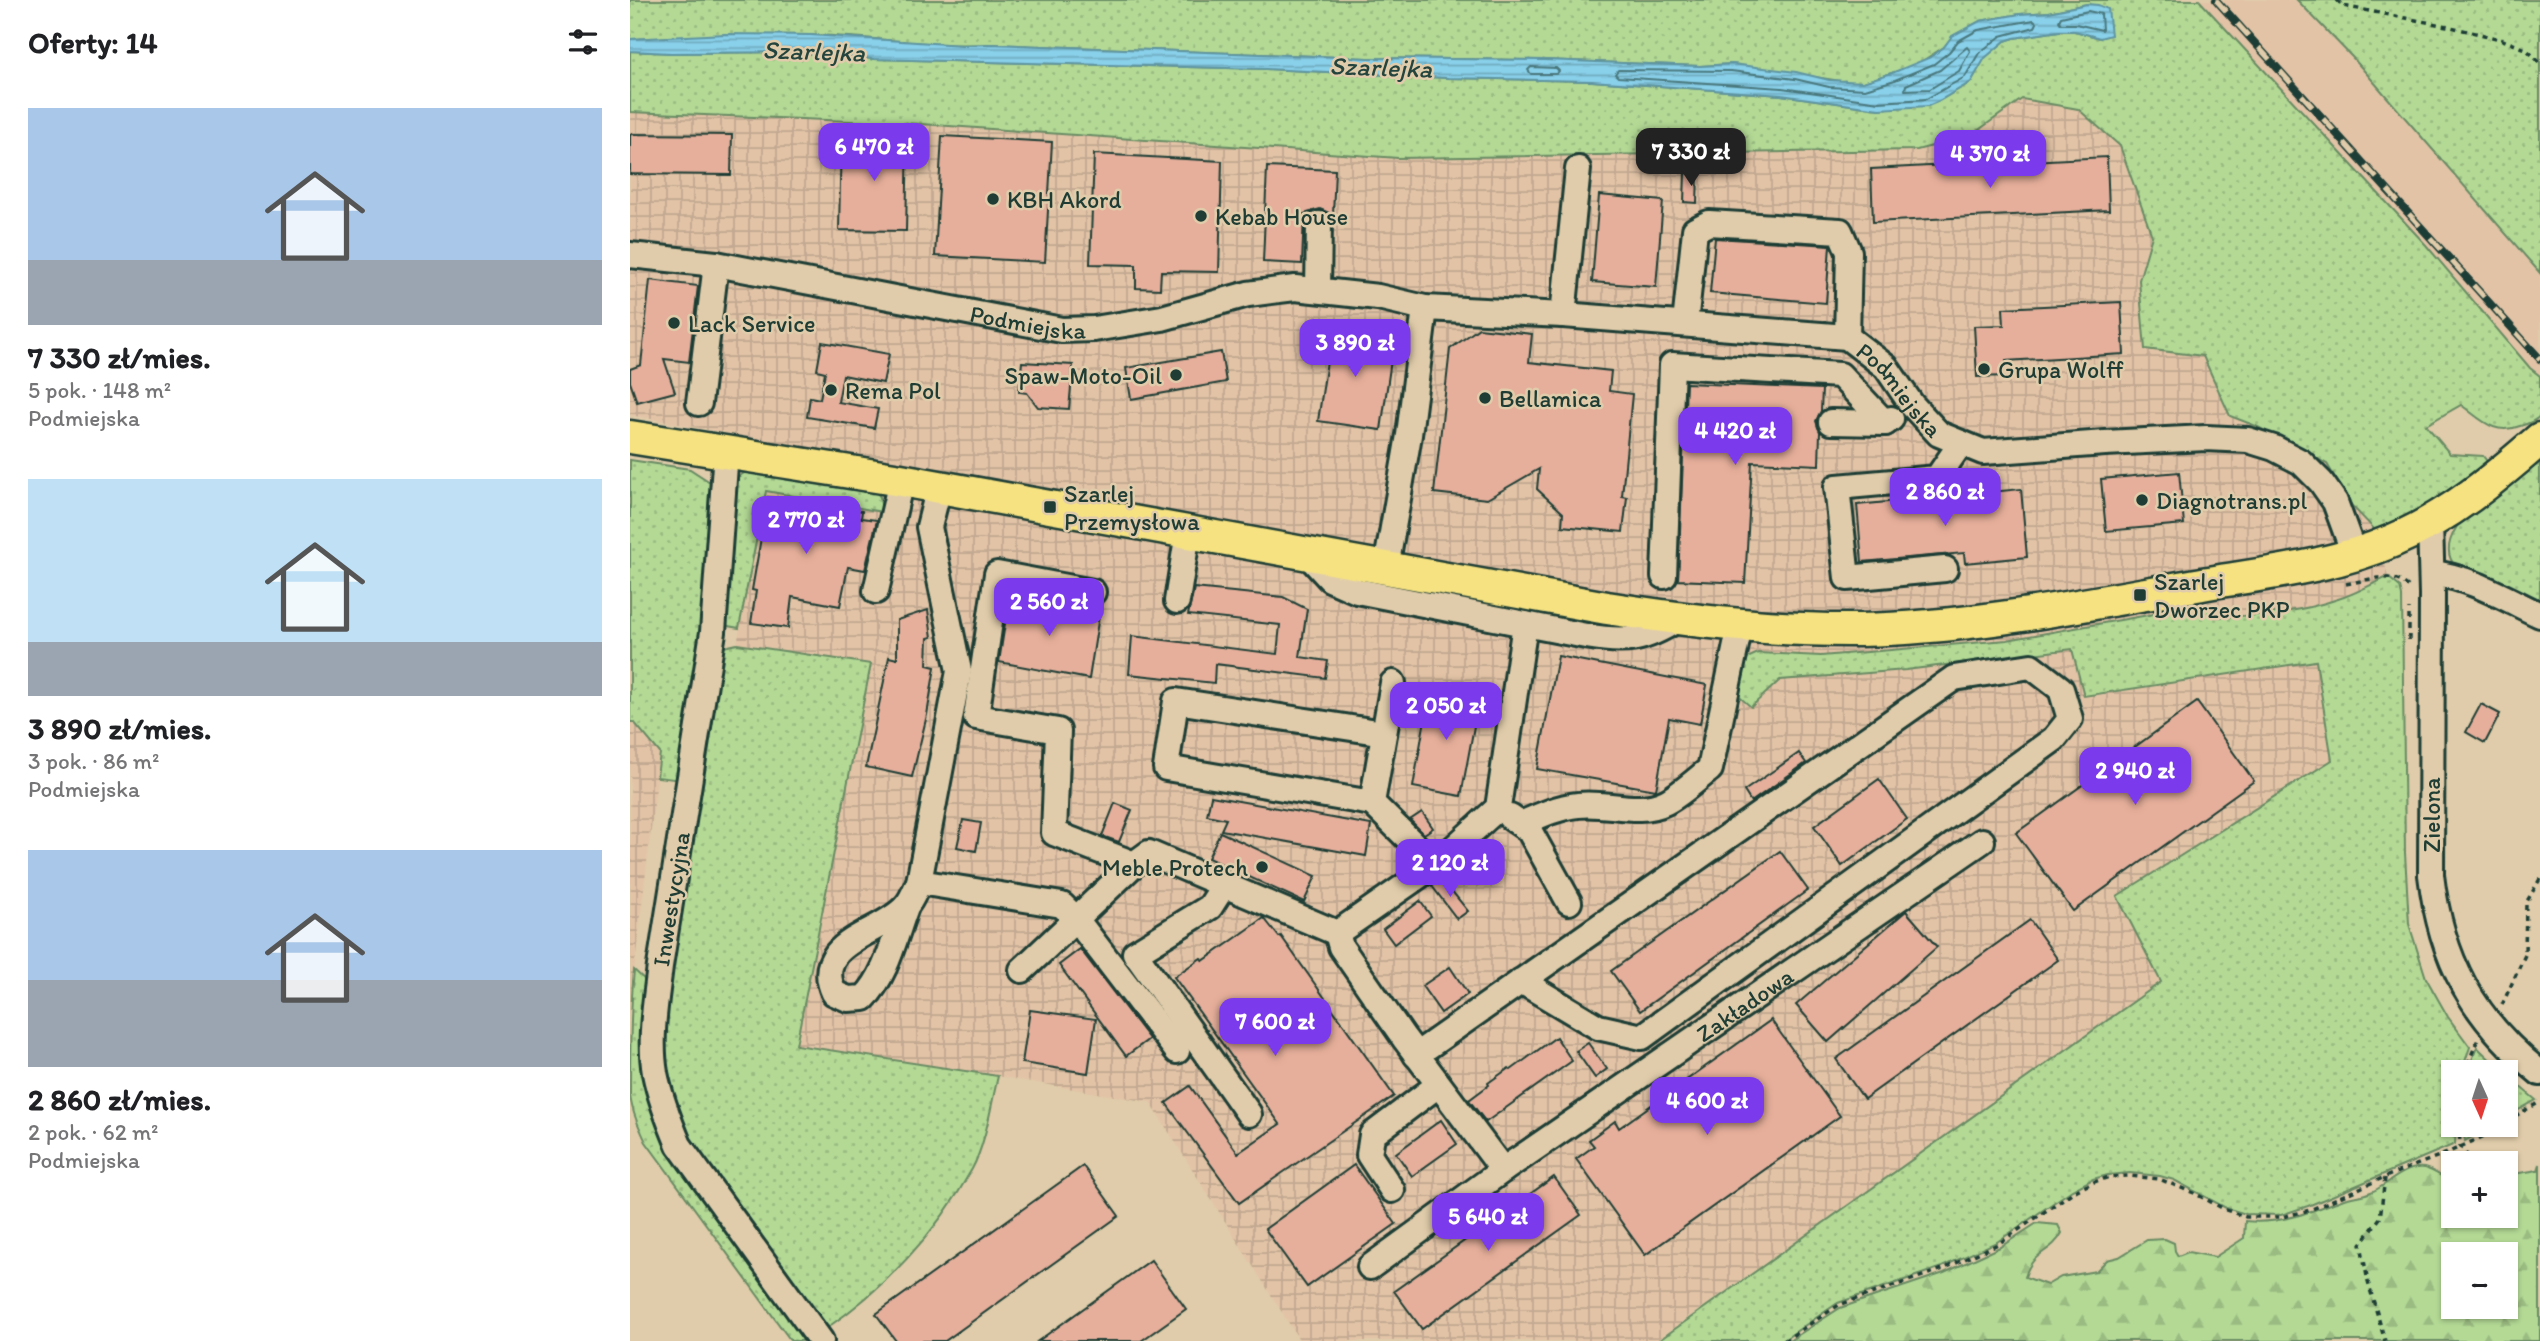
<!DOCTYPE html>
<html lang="pl">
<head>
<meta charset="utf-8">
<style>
  :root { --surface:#fff; --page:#f2f2f2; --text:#202124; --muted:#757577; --accent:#7c3aed }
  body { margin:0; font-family:Itim,sans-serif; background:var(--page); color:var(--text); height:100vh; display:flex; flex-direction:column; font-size:26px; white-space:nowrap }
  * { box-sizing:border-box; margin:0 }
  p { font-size:23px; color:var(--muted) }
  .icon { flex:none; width:38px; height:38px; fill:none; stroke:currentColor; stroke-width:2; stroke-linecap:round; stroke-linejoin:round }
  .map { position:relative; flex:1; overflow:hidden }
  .panel { display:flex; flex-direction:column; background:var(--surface); width:630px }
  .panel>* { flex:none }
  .needle { width:46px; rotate:177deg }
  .fabs { position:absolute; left:1811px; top:1060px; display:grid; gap:14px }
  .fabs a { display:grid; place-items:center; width:77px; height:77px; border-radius:0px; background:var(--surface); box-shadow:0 2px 5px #0004; font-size:35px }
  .price { position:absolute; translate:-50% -60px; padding:0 16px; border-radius:14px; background:var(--accent); color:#fff; font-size:23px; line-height:46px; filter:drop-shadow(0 2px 4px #0008) }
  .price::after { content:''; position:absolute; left:50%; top:42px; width:21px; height:16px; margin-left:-10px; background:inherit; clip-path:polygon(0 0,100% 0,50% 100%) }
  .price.current { background:#222; color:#fff }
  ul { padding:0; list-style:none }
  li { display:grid; align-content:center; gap:14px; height:371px; padding:0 28px }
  li span { display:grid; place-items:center; height:217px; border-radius:0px; color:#555 }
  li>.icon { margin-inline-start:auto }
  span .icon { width:126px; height:126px; fill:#fffc; stroke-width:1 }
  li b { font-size:30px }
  h2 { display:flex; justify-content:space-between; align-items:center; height:84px; padding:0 28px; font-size:30px }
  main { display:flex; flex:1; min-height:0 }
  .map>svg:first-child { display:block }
  .built { fill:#e2c3a6 }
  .industrial { fill:url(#industrial-grid) }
  .grass { fill:url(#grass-dots); stroke:#698b64; stroke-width:2 }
  .forest { fill:url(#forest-firs); stroke:#698b64; stroke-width:2; fill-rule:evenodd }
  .water { fill:url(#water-rules); stroke:#5f95a1; stroke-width:2 }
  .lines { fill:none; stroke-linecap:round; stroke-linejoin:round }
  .shore { stroke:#49787d; stroke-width:2 }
  .building { fill:#e6af9b; stroke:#1f3d34; stroke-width:2 }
  .minor-casing { stroke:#1f3d34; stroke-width:30 }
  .major-casing { stroke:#1f3d34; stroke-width:37 }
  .path { stroke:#1f3d34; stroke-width:3.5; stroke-dasharray:5 5; stroke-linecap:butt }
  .minor { stroke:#e0ccaa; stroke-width:24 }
  .major { stroke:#f6e281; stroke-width:32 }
  .rail-casing { stroke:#1f3d34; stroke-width:8 }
  .rail { stroke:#e0ccaa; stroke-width:5; stroke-dasharray:16; stroke-linecap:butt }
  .poi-dot { fill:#1f3d34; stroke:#e0ccaa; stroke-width:2.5 }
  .labels { text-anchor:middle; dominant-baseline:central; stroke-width:5; stroke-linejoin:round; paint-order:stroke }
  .poi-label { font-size:24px; fill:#1f3d34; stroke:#e0ccaa; text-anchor:start }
  .street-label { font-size:24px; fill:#1f3d34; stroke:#e0ccaa }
  .water-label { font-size:26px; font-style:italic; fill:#24443d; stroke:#e0ccaa }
</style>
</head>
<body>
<main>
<section class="panel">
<h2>Oferty: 14<svg class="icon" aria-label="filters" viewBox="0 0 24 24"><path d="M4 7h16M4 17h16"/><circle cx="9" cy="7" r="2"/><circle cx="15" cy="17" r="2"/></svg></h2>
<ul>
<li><span style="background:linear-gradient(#a9c7e8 70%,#9aa5b1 0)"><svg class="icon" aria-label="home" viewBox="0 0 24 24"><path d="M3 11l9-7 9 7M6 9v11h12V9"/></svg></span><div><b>7 330 zł/mies.</b><p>5 pok. · 148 m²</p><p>Podmiejska</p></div></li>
<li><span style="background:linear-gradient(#bfe0f5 75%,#9aa5b1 0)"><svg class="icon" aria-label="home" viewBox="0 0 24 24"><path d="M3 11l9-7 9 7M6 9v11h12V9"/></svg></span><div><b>3 890 zł/mies.</b><p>3 pok. · 86 m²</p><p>Podmiejska</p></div></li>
<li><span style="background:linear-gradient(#a9c7e8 60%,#9aa5b1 0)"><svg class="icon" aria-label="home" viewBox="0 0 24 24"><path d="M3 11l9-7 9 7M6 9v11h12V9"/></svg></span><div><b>2 860 zł/mies.</b><p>2 pok. · 62 m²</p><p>Podmiejska</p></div></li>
</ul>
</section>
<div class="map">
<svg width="1910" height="1341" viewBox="0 0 1910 1341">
  <defs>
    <pattern id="industrial-grid" width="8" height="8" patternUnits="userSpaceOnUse" patternTransform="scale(1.75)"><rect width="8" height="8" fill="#e2c3a6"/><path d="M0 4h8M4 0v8" fill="none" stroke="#c1a890"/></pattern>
    <pattern id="grass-dots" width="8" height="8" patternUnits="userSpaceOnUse" patternTransform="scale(1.75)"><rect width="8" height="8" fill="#b3d995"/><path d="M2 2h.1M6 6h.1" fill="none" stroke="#9abb81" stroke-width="1.8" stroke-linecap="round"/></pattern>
    <pattern id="forest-firs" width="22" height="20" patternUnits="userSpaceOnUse" patternTransform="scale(1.75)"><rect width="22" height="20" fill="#b3d995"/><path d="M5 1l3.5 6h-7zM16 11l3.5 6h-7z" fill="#9abb81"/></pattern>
    <pattern id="water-rules" width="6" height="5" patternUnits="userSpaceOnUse" patternTransform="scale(1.75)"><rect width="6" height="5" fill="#89d0ea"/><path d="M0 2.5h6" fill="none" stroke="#6faabe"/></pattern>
  </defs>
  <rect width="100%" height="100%" fill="#e0ccaa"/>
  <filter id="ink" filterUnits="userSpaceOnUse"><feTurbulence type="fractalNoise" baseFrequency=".0143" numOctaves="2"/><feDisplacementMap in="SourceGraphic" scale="14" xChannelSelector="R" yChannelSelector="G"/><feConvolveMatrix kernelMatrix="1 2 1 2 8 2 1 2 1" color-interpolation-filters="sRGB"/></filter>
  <g filter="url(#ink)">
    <polygon class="built" points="1569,0 1667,0 1723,58 1910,273 1910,376 1900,368 1796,245"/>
    <g class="industrial">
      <polygon points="1391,99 1448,109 1490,146 1522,236 1509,280 1573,356 1600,416 1626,426 1697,464 1722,506 1747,532 1758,577 1710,599 1674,609 1626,616 1584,617 1687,661 1702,760 1487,896 1532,982 1025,1341 670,1341 520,1102 348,1073 166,1045 241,664 107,644 136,491 252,512 128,443 101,434 0,415 0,112 291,124 768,158 1287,150 1340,136"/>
      <polygon points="0,722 4,722 30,753 1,997"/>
    </g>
    <g class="grass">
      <path d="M0,0H1569L1796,245L1900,368L1910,376V416C1904,422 1898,424 1890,426C1864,436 1852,420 1831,405L1796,425L1820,454L1853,456L1859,464L1801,505L1747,532L1722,506L1697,464L1626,426L1600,416L1573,356L1515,349L1509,280L1522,236L1490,146L1448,109L1392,99L1340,136L1287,150L768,158L291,124L0,112V51L41,53L160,52L244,59L636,69L818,78L962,81L1151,95L1249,109L1307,102L1341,82L1354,58L1375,41L1384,38L1429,31H1445L1470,38L1457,4L1419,12L1390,14L1350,21L1323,36L1314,47L1286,65L1234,82H1217L1102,64L1070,66L914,60L738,58L360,44C299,47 239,36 178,35C121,34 64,36 6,39H0Z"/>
      <polygon points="1667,0 1910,0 1910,273 1723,58"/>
      <path d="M1910,455V606L1826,567C1810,550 1824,529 1836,514Z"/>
      <polygon points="0,460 60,469 83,484 75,617 51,780 27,777 30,753 4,722 0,722"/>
      <polygon points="123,468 240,484 250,497 252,512 136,491 109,628 98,626 93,621 104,486 111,475"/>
      <path d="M1758,577L1770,587L1772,596L1775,853L1779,924L1796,978L1818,1017L1840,1047L1831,1073H1824V1125H1826L1825,1144L1678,1206L1651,1215L1616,1214L1596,1208L1544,1180L1530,1176L1500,1173L1478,1175L1463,1179L1442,1190L1367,1242L1312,1267L1208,1303L1152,1341H1028L1531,982L1487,896L1702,760L1686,661L1454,696L1442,649L1276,670L1150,680L1121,707L1105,693L1115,659L1128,653L1191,656L1377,640L1581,604L1585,617C1627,616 1668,613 1708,599C1725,594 1741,584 1758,577Z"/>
      <path d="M107,644L241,664L166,1045L368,1076C361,1105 356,1143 342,1169C307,1233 254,1289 194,1330L66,1157L46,1117L34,1073V1027L87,655L89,648Z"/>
      <path d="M4,970L14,979L18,992V1090L178,1341H161L16,1142C9,1127 2,1112 0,1095C0,1054 0,1010 4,970Z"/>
      <polygon points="1847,1047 1874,1073 1837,1073"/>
      <polygon points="1876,1075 1906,1100 1876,1117"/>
      <polygon points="1832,1125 1864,1125 1835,1141"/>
    </g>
    <path class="forest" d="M1910,1164V1341H1159L1210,1308L1314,1273L1370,1247L1407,1223L1428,1225L1432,1233C1421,1254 1403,1250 1395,1277L1417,1285L1431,1277L1466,1271L1477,1260L1489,1257L1517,1240L1535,1239L1544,1243L1545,1251L1548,1256L1558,1252L1585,1257L1614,1238L1615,1221C1652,1225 1681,1211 1714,1199C1723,1196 1732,1196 1741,1192C1757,1186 1774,1165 1794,1168C1804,1170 1814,1179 1823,1182L1824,1216H1876V1175L1908,1170ZM1824,1255H1876V1307H1824Z"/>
    <polygon class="water" points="1457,4 1468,5 1478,9 1481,35 1470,38 1445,31 1429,31 1384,38 1375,41 1355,58 1341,82 1307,102 1298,106 1249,109 1151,95 962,81 818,78 636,69 244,59 160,52 41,53 0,51 0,39 95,34 180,35 332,45 360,44 738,58 914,60 1070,66 1102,64 1166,72 1199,80 1233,82 1262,73 1301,57 1314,47 1322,36 1350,21 1390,14 1419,12"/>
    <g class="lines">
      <g class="shore">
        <polygon points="1458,11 1471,14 1472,30 1446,24 1431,24 1429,21 1431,17"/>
        <polygon points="1404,20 1407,23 1405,27 1371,36 1349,53 1335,77 1296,99 1249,102 1152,88 988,77 985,74 988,70 1101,71 1165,79 1199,87 1235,89 1265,80 1304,64 1319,52 1328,41 1348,30"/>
        <polygon points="1337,47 1340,51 1329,71 1300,89 1275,90 1276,85 1310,70"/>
        <polygon points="901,67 926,68 929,71 926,74 901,74 898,70"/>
      </g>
    </g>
    <g class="building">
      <polygon points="0,134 102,135 101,175 0,174"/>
      <polygon points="211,136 278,137 276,231 209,230"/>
      <polygon points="312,136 422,142 415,262 305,256"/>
      <polygon points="464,154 592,161 589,272 531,271 530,289 506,288 506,265 460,264"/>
      <polygon points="1477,157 1479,210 1243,222 1241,169"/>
      <polygon points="637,167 705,170 703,215 690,209 674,214 672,264 633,262"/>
      <polygon points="1055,173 1068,174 1067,203 1054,202"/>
      <polygon points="969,195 1033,201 1026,287 962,282"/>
      <polygon points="1085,238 1200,245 1196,303 1080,293"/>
      <polygon points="20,280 68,286 59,362 34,359 45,392 7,402 0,382 0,369 11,365"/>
      <polygon points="1491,302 1494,354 1376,361 1377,376 1347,377 1344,326 1374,325 1373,308"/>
      <polygon points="703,321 731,325 729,341 763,346 751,430 688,421"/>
      <polygon points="849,328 902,334 899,362 981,371 979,391 1002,394 992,496 997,497 993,532 932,526 933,513 907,489 909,469 857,499 804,493 820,349"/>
      <polygon points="192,342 259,354 253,383 213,375 208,402 248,409 244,428 177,417 180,397 190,399 195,372 187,370"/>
      <polygon points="591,352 596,382 501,399 496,368"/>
      <polygon points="392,362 443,365 439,409 408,407 397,393 389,392"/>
      <polygon points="1056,383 1192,389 1191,411 1186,421 1190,432 1189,465 1122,462 1115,583 1048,580"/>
      <polygon points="1549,472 1554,524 1476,531 1471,479"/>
      <polygon points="1391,489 1397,557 1335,563 1334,553 1232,562 1227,505"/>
      <polygon points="138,497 232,511 231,518 247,520 235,570 218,567 210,606 162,597 158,628 121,623 126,591 122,590"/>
      <polygon points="564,588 653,597 677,609 670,657 698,661 695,678 585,664 584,683 499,674 502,636 647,654 650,625 558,615"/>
      <polygon points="379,598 469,615 459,679 369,662"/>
      <polygon points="298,610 302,637 298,638 297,665 305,667 297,715 282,777 236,767 259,657 267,659 267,620"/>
      <polygon points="928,656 1077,685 1070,724 1039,718 1026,790 907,769"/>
      <polygon points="826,690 850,694 831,796 783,787 800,691 825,696"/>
      <polygon points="1567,702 1624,781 1443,911 1386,833"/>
      <polygon points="1851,704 1870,714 1855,743 1836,732"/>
      <polygon points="1169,753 1176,763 1121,802 1114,791"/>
      <polygon points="1249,779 1277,819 1212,866 1184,826"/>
      <polygon points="581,796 741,825 736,856 591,830 596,819 577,815"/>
      <polygon points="485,803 502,810 489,842 472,836"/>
      <polygon points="792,812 803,828 794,834 780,820"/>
      <polygon points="333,820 351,823 346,851 327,847"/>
      <polygon points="590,832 686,876 674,902 578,858"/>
      <polygon points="1150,851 1178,890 1010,1011 981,971"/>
      <polygon points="812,879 838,911 827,919 802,886"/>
      <polygon points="790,901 801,916 764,944 753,929"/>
      <polygon points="1276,911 1307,947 1198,1042 1166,1005"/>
      <polygon points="634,918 649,937 651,936 764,1096 609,1203 536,1103 560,1086 608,1153 650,1124 544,977 571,958 573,961"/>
      <polygon points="1400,920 1428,960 1234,1099 1206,1059"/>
      <polygon points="450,949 519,1039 496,1056 429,965"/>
      <polygon points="820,967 838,994 811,1013 792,986"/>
      <polygon points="400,1010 466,1019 458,1073 392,1063"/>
      <polygon points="1141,1020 1210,1116 1015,1255 946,1159 964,1146 959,1140 985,1121 989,1128"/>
      <polygon points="926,1037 942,1061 856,1122 839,1100 859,1085 858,1083 879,1068 881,1070"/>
      <polygon points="958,1043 977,1069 965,1078 946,1051"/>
      <polygon points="811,1120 827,1144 782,1176 766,1153"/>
      <polygon points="724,1165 766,1224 677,1287 635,1229"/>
      <polygon points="453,1166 489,1216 315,1341 266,1341 246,1314"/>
      <polygon points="924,1177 951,1215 792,1329 764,1291"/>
      <polygon points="521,1260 556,1309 511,1341 408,1341"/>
    </g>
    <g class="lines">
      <defs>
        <g id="minor">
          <path id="s1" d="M0,255L86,264L432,330L464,329L532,318L618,294L665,288L748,297L795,308L933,315L1217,337L1256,367L1282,405L1309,434L1353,452L1475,443L1576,438L1618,440L1644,448L1671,462L1691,482L1705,502L1724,554"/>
          <polyline points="688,290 689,224"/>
          <polyline points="933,315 948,169"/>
          <polyline points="1055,324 1065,230 1079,223 1210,231 1219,252 1217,337"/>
          <polyline points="69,403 86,264"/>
          <polyline points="1201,422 1255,423 1261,419"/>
          <path d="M96,451L83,632L30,966C26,1000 19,1038 25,1073C30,1098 39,1121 49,1145L191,1341"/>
          <path d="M1800,522L1802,595L1801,875C1811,960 1843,1019 1910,1073"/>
          <path d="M677,554L700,579L727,591L956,636C996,643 1014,641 1048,619"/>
          <polyline points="756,568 779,435 795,308"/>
          <polyline points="1315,569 1217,578 1207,487 1307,478 1331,443"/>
          <path d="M1802,573C1840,577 1876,599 1910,615"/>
          <polyline points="1034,576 1042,365 1210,375 1255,423"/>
          <polyline points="246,591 271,480"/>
          <polyline points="463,592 367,574 346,717 428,731 424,833 504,864 519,853 707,933 805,865 868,808 895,624"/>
          <polyline points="547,601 558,532"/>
          <polyline points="763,683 742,803 805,865"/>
          <polyline points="742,803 536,768 546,701 754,733"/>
          <polyline points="880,817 899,830 939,902"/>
          <path d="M891,824C909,816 928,807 948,805C976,801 1008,816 1036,802C1051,794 1066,780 1080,769L1110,626"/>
          <polyline points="504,864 446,919 547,1051"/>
          <polyline points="289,882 432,905 446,919 392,970"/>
          <polyline points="594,885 580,907 505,953 619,1114"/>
          <path d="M276,907C265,936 256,977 234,998L218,999L204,993C180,941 253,934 276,906C282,900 285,890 289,882L329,671L299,527L309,487"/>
          <path id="s2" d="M707,933L711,947L774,1038L873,1170L1352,841"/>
          <polyline points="786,1055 1324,678 1401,666 1431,689 1440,719 1424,739 1012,1037 968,1027 891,981"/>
          <polyline points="762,1190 739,1155 742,1135 808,1085"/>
          <polyline points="740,1267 873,1170"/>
        </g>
        <path id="major" d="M0,437L271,480L977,608C1061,621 1144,631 1230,630C1341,628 1452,605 1561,586C1628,574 1700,568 1762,541C1819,517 1864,479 1910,439"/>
      </defs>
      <use href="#minor" class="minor-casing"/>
      <use href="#major" class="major-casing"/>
      <g class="path">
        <polyline points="1707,0 1713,6 1817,26 1870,39 1896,49 1910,63"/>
        <path d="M1716,584C1740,580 1760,570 1780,588"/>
        <polyline points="1779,640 1779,609"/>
        <polyline points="1872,1005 1895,955 1896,903 1910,879"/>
        <polyline points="1834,1073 1848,1039"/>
        <polyline points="1876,1121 1910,1102"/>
        <polyline points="1829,1125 1830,1146 1844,1164"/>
        <polyline points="1755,1178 1750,1218 1731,1244 1738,1282 1755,1341"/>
        <polyline points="1154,1341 1209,1305 1313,1269 1368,1244 1443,1192 1464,1182 1479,1177 1500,1176 1529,1179 1564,1193 1596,1210 1616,1217 1652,1217 1680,1210 1755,1177 1817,1153 1861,1133 1871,1125"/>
      </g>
      <use href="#minor" class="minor"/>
      <use href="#major" class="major"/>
      <defs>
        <polyline id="rail" points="1586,0 1910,359"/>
      </defs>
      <use href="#rail" class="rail-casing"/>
      <use href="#rail" class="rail"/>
    </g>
  </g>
  <g class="poi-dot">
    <circle cx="363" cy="199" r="7"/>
    <circle cx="571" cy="216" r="7"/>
    <circle cx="44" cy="323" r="7"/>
    <circle cx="1354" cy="369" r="7"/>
    <circle cx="546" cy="375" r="7"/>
    <circle cx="201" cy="390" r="7"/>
    <circle cx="855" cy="398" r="7"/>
    <circle cx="1512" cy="500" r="7"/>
    <rect x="413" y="500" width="14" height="14" rx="3.5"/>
    <rect x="1503" y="588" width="14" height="14" rx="3.5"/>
    <circle cx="632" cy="867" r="7"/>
  </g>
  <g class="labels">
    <g class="poi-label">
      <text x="377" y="199">KBH Akord</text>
      <text x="585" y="216">Kebab House</text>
      <text x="58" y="323">Lack Service</text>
      <text x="1368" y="369">Grupa Wolff</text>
      <text x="532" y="375" text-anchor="end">Spaw-Moto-Oil</text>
      <text x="215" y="390">Rema Pol</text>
      <text x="869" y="398">Bellamica</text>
      <text x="434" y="493">Szarlej<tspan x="434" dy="28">Przemysłowa</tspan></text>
      <text x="1526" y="500">Diagnotrans.pl</text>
      <text x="1524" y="581">Szarlej<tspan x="1524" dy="28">Dworzec PKP</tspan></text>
      <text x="618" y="867" text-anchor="end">Meble Protech</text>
    </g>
    <g class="street-label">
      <text stroke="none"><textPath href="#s1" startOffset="404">Podmiejska</textPath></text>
      <text stroke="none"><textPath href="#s1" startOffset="1306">Podmiejska</textPath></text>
      <text transform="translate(1801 815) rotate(-90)">Zielona</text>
      <text transform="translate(41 899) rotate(-81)">Inwestycyjna</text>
      <text stroke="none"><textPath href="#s2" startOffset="583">Zakładowa</textPath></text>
    </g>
    <g class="water-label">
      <text transform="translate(184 51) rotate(2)">Szarlejka</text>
      <text transform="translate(751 67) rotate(2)">Szarlejka</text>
    </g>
  </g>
</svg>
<div class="fabs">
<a><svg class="needle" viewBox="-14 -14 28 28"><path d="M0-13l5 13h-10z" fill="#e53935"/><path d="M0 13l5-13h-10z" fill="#757577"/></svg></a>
<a>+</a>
<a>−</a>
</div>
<b class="price" style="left:244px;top:183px">6 470 zł</b>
<b class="price current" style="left:1061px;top:188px">7 330 zł</b>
<b class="price" style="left:1360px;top:190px">4 370 zł</b>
<b class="price" style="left:725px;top:379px">3 890 zł</b>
<b class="price" style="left:1105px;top:467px">4 420 zł</b>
<b class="price" style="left:1315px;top:528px">2 860 zł</b>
<b class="price" style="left:176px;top:556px">2 770 zł</b>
<b class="price" style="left:419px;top:638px">2 560 zł</b>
<b class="price" style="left:816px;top:742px">2 050 zł</b>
<b class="price" style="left:1505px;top:807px">2 940 zł</b>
<b class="price" style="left:820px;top:899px">2 120 zł</b>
<b class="price" style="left:645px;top:1058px">7 600 zł</b>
<b class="price" style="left:1077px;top:1137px">4 600 zł</b>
<b class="price" style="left:858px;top:1253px">5 640 zł</b>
</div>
</main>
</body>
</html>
